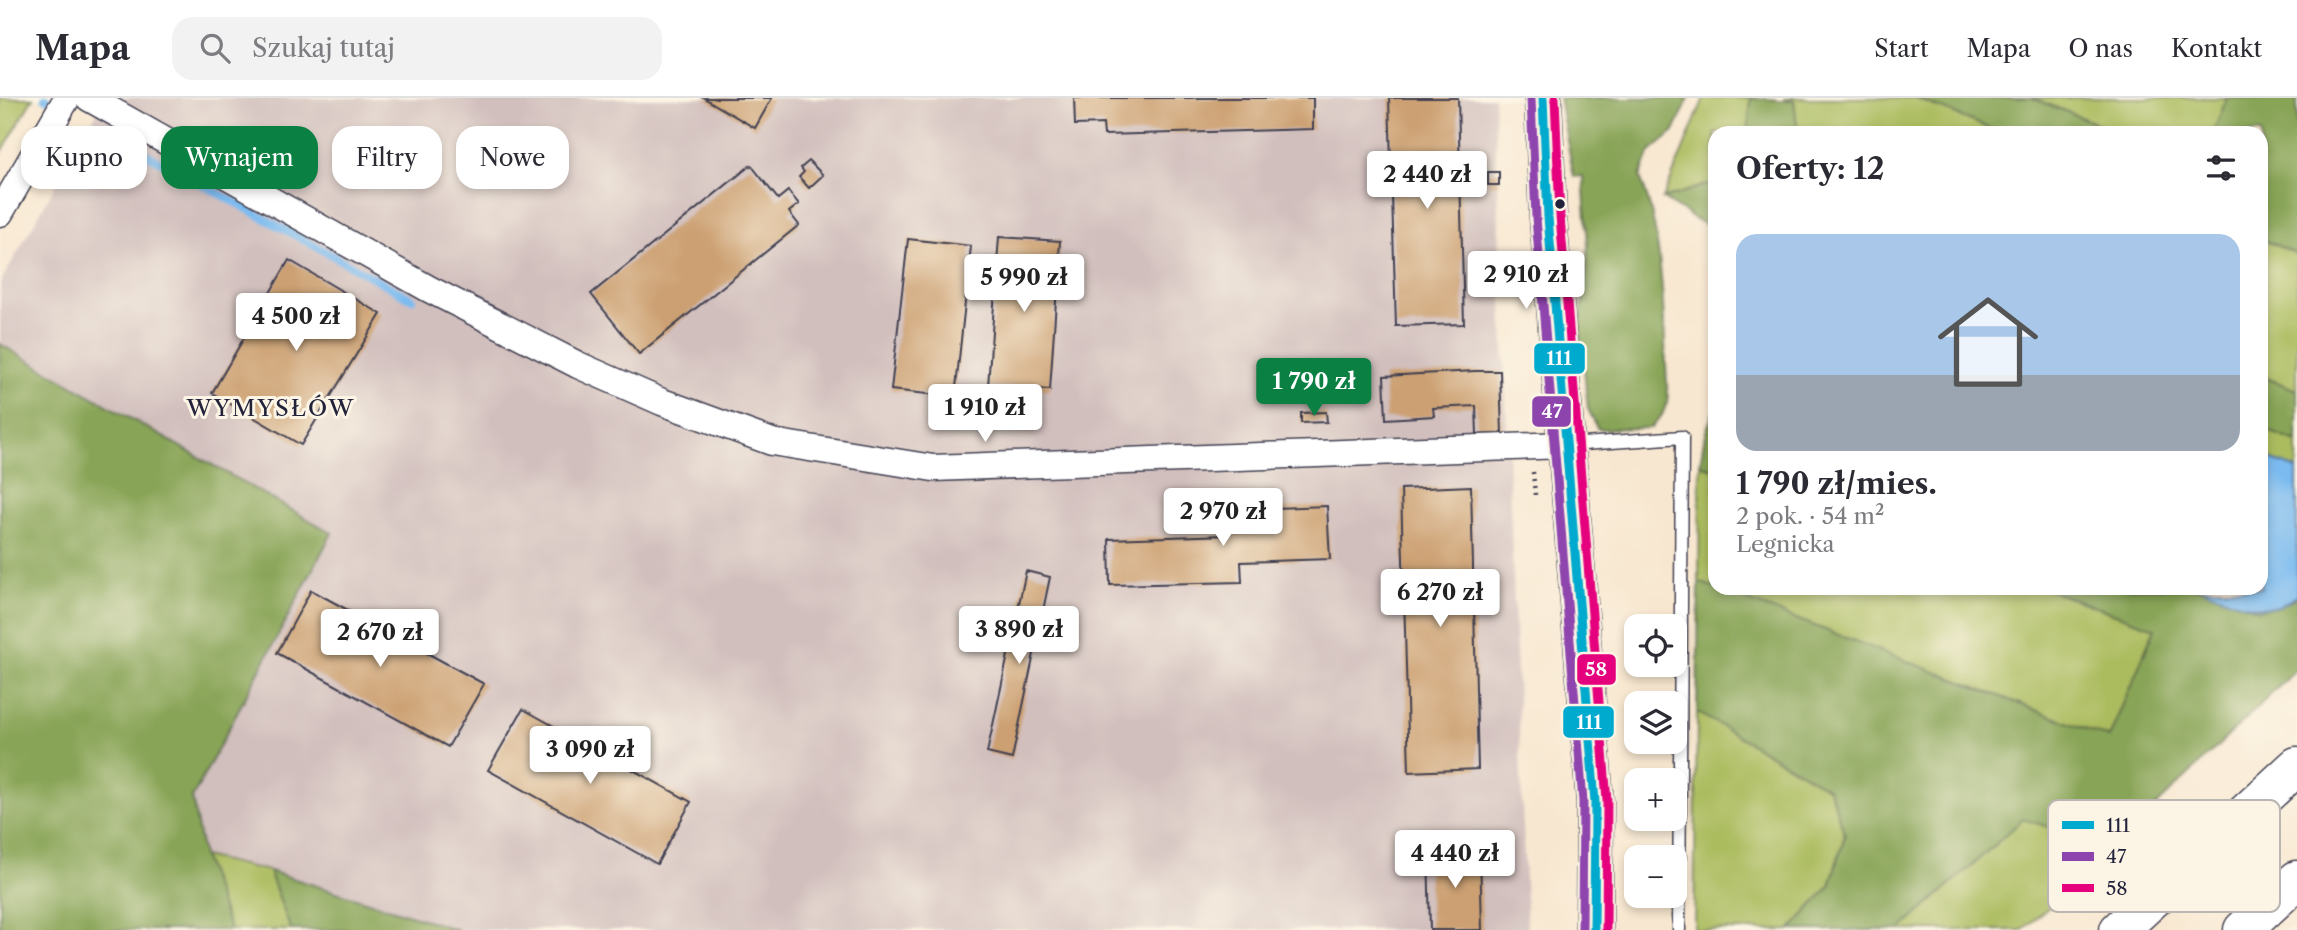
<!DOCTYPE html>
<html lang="pl">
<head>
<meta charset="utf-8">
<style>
  :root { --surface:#fff; --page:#f2f2f3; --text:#2b2b33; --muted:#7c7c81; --line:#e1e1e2; --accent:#0b8043 }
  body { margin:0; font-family:"Libre Caslon Text",serif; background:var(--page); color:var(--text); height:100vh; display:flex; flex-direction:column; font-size:26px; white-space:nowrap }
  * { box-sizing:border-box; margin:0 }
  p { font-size:23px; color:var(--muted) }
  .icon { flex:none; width:38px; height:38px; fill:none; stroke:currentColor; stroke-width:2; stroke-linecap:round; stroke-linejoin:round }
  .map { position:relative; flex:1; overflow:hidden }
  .drawer { position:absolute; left:1708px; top:28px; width:560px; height:469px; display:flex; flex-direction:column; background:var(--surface); border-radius:21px; box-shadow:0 4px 10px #0003 }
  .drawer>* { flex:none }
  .top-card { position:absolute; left:21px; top:28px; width:665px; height:63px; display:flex; gap:14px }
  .tools { position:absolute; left:1624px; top:516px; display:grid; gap:14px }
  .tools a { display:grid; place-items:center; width:63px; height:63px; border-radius:14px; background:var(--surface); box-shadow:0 4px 10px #0003; font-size:35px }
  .price { position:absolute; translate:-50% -60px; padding:0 16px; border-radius:7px; background:#fff; color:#222; font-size:23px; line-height:46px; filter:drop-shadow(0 2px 4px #0008) }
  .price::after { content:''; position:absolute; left:50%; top:42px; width:21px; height:16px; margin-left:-10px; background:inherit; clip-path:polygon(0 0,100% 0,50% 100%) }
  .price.selected { background:var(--accent); color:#fff }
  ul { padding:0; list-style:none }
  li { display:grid; align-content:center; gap:14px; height:371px; padding:0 28px }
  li+li { border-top:2px solid var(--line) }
  li span { display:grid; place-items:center; height:217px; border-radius:21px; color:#555 }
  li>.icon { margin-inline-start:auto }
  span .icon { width:126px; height:126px; fill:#fffc; stroke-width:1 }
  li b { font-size:30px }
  h2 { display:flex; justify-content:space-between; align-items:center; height:84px; padding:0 28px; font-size:30px }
  .pill { padding:0 24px; border-radius:21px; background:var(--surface); box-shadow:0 4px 10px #0003; font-size:24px; line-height:63px }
  .pill.selected { background:var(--accent); color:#fff }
  header { display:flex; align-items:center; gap:42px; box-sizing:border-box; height:98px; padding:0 35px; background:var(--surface); border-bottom:2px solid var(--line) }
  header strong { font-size:33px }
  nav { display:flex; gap:38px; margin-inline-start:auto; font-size:24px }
  .search { width:490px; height:63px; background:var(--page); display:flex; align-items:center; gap:18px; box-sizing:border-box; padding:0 24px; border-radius:21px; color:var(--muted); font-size:26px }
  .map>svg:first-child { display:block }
  .industrial { fill:#d1bfbd }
  .green { fill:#abbc5f; stroke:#666f4d; stroke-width:2 }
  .forest { fill:#88a456; stroke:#556348; stroke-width:2 }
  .water { fill:#7bbbf0; stroke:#4e6e96; stroke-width:2 }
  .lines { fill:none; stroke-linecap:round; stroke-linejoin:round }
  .stream { stroke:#7bbbf0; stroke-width:8 }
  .building { fill:#cca072 }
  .service-casing { stroke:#424051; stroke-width:15 }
  .minor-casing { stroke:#424051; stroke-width:29 }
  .secondary-casing { stroke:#424051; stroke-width:39 }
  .motorway-casing { stroke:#424051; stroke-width:41 }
  .path { stroke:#424051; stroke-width:4.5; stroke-dasharray:2 5; stroke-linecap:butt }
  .service { stroke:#fff; stroke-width:12 }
  .minor { stroke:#fff; stroke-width:26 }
  .secondary { stroke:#fff; stroke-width:37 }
  .motorway { stroke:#fff; stroke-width:38 }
  .bus-1-casing { stroke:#fcf5e5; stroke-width:14 }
  .bus-2-casing { stroke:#fcf5e5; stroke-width:14 }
  .bus-3-casing { stroke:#fcf5e5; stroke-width:14 }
  .bus-1 { stroke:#00a9ce; stroke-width:9 }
  .bus-2 { stroke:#8e44ad; stroke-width:9 }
  .bus-3 { stroke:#e5007d; stroke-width:9 }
  .bus-dot { fill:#22223b; stroke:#fcf5e5; stroke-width:2.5 }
  .labels { text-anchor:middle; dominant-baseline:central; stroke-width:6; stroke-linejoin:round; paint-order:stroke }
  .neighbourhood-label { font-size:23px; letter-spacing:2px; fill:#22223b; stroke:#fcf5e5 }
  .key { fill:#fcf5e5; stroke:#bbb6b2; stroke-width:2 }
  .key-label { font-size:19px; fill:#22223b }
  .line-badge { stroke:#fcf5e5; stroke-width:2.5 }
  .badge-label { font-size:19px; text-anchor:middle; font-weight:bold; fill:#fff }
</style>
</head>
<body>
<header>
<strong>Mapa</strong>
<div class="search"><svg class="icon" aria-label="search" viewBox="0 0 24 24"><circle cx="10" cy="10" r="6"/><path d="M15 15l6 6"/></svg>Szukaj tutaj</div>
<nav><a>Start</a><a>Mapa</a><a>O nas</a><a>Kontakt</a></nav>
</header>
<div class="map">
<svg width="2297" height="832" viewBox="0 0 2297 832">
  <rect width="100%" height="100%" fill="#fcf5e5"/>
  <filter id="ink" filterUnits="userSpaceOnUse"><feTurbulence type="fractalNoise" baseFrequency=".0143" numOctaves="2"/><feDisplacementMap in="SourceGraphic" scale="14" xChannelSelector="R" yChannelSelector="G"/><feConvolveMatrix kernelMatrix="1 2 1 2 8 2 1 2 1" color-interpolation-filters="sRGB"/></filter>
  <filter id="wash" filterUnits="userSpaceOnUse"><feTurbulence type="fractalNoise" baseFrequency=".00686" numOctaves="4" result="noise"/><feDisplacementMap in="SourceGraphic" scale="28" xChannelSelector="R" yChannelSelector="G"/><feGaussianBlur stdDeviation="1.57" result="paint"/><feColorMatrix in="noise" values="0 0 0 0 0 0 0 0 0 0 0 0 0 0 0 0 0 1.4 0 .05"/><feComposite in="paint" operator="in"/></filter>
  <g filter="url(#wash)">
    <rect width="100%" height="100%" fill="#f8e7d0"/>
    <polygon class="industrial" points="105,0 1494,0 1527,832 458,832 269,773 203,758 192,700 332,435 0,246 0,185"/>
    <g class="green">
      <polygon points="0,0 33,0 0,57"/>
      <polygon points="1704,0 1751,0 1748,35 1715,35 1715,84 1663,101"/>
      <polygon points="1784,0 1915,0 2001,35 1798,35 1794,3"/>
      <polygon points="2032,0 2227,0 2213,35 2120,35"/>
      <polygon points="2261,141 2297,156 2297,292 2261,278"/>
      <polygon points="2261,330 2297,344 2297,371 2261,358"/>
      <polygon points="1700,366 1715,372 1715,490 2043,490 2155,530 2109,640 1699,484"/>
      <polygon points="1697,614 1829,691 1845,736 1830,788 1790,832 1694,832"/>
      <polygon points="2154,710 2078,784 2022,832 1900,832 2023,721 2072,736"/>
      <polygon points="203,758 269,773 291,832 230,832"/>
    </g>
    <g class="forest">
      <path d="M1559,0H1689L1674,34L1650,54L1640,79C1666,141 1663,234 1668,302L1662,317L1651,330L1598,331L1588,311L1580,231L1588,148L1583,78L1574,79Z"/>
      <polygon points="1751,0 1794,3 1798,35 1748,35"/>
      <polygon points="1915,0 2032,0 2120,35 2001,35"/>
      <polygon points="2227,0 2297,0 2297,156 2261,141 2261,35 2213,35"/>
      <polygon points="1715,84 1715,133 1663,101"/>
      <polygon points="0,246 332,435 192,700 203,758 230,832 0,832"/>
      <polygon points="2261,278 2297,292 2297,344 2261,330"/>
      <polygon points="1715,310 1715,372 1700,366 1705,336"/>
      <polygon points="1699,484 2109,640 2155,530 2043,490 2201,490 2259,512 2291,503 2297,496 2297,571 2154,710 2072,736 2023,721 1900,832 1790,832 1830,788 1845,737 1829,691 1697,614"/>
      <polygon points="269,773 458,832 291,832"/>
    </g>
    <path class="water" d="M2261,358L2297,371V496C2271,525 2230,501 2201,490H2261Z"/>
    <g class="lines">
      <g class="stream">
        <polyline points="45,0 47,1"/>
        <polyline points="93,27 412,201"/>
      </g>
    </g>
    <g id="blocks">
      <g class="building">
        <polygon points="704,0 772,0 755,30"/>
        <polygon points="1074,0 1313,0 1313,31 1104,37 1103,26 1075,27"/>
        <polygon points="1389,0 1458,0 1464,226 1396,228"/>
        <polygon points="809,63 823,77 809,90 799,79 804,74 801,70"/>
        <polygon points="751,67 778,101 788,93 799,106 789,114 799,127 639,256 591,196"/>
        <rect x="1488" y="74" width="11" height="13"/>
        <polygon points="999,139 1060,143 1050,292 988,288"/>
        <polygon points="908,141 971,148 955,299 891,292"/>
        <polygon points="289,162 381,216 301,347 212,295"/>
        <polygon points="1475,273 1500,273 1502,336 1477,337 1476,308 1433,310 1434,318 1386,321 1384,278"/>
        <polygon points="1326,314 1327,324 1301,325 1301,315"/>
        <polygon points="1471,388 1478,671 1409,674 1401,391"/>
        <polygon points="1327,408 1330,461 1241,464 1242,484 1110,487 1109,441 1228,437 1226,412"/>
        <polygon points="1026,473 1050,479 1012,661 987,655"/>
        <polygon points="311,492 484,586 448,649 277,555"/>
        <polygon points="523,611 691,704 657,766 488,672"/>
        <polygon points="1480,752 1482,832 1430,832 1428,753"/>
      </g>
    </g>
  </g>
  <g filter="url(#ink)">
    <use href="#blocks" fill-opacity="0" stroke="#424051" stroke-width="2"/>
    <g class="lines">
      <defs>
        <polyline id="service" points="1569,347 1682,339 1679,832"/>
        <g id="minor">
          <polyline points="89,0 429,191 578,267 662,304 772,344 933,370 1565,347"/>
          <polyline points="0,115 67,0"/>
        </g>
        <polyline id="secondary" points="1543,0 1548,119 1595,704 1594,832"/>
        <g id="motorway">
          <polyline points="2119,832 2297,668"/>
          <polyline points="2243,832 2297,782"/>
        </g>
      </defs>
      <use href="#service" class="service-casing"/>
      <use href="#minor" class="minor-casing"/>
      <use href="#secondary" class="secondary-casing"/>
      <use href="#motorway" class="motorway-casing"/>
      <polyline class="path" points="1533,374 1535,397"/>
      <use href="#service" class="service"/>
      <use href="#minor" class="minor"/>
      <use href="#secondary" class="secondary"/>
      <use href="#motorway" class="motorway"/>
      <defs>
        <polyline id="bus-1" points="1543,0 1548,119 1595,704 1594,832"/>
        <polyline id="bus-2" points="1531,1 1536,120 1583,704 1582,832"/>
        <polyline id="bus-3" points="1555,0 1560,118 1607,703 1606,832"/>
      </defs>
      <use href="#bus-1" class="bus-1-casing"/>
      <use href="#bus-2" class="bus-2-casing"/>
      <use href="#bus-3" class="bus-3-casing"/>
      <use href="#bus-1" class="bus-1"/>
      <use href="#bus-2" class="bus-2"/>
      <use href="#bus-3" class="bus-3"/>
    </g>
  </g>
  <circle class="bus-dot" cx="1560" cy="106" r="6"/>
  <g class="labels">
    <g class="neighbourhood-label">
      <text x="271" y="310">WYMYSŁÓW</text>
    </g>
  </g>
  <rect x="2048" y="702" width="232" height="112" rx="10" class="key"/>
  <rect x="2062" y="723" width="32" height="8" fill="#00a9ce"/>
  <rect x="2062" y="754" width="32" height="9" fill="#8e44ad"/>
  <rect x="2062" y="786" width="32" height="8" fill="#e5007d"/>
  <g class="key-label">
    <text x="2106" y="734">111</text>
    <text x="2106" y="765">47</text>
    <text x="2106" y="797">58</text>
  </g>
  <g class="line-badge">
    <rect x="1533" y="244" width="53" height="33" rx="7" fill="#00a9ce"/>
    <rect x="1531" y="297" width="41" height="33" rx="7" fill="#8e44ad"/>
    <rect x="1576" y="555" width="41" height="33" rx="7" fill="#e5007d"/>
    <rect x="1562" y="607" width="53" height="34" rx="7" fill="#00a9ce"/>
  </g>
  <g class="badge-label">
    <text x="1559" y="267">111</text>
    <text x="1552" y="320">47</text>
    <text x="1596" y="578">58</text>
    <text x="1589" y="631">111</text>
  </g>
</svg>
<div class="tools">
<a><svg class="icon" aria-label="locate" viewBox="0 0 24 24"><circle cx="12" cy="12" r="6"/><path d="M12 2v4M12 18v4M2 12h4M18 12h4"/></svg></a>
<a><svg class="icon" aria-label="layers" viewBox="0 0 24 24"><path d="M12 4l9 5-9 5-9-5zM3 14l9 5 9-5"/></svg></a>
<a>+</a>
<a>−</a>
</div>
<b class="price" style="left:1427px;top:113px">2 440 zł</b>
<b class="price" style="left:1526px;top:213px">2 910 zł</b>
<b class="price" style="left:1024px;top:216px">5 990 zł</b>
<b class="price" style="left:296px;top:255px">4 500 zł</b>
<b class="price selected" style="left:1314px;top:320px">1 790 zł</b>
<b class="price" style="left:985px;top:346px">1 910 zł</b>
<b class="price" style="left:1223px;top:450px">2 970 zł</b>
<b class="price" style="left:1440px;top:531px">6 270 zł</b>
<b class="price" style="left:1019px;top:568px">3 890 zł</b>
<b class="price" style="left:380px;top:571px">2 670 zł</b>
<b class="price" style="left:590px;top:688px">3 090 zł</b>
<b class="price" style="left:1455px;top:792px">4 440 zł</b>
<div class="top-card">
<a class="pill">Kupno</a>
<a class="pill selected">Wynajem</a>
<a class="pill">Filtry</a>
<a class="pill">Nowe</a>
</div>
<section class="drawer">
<h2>Oferty: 12<svg class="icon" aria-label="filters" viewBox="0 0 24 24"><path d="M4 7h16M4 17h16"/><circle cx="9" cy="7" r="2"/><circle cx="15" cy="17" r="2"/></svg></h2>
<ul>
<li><span style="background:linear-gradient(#a9c7e8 65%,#9aa5b1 0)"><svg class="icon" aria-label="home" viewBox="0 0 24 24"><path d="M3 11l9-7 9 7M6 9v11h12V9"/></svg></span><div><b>1 790 zł/mies.</b><p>2 pok. · 54 m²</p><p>Legnicka</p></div></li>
</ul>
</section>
</div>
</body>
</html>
